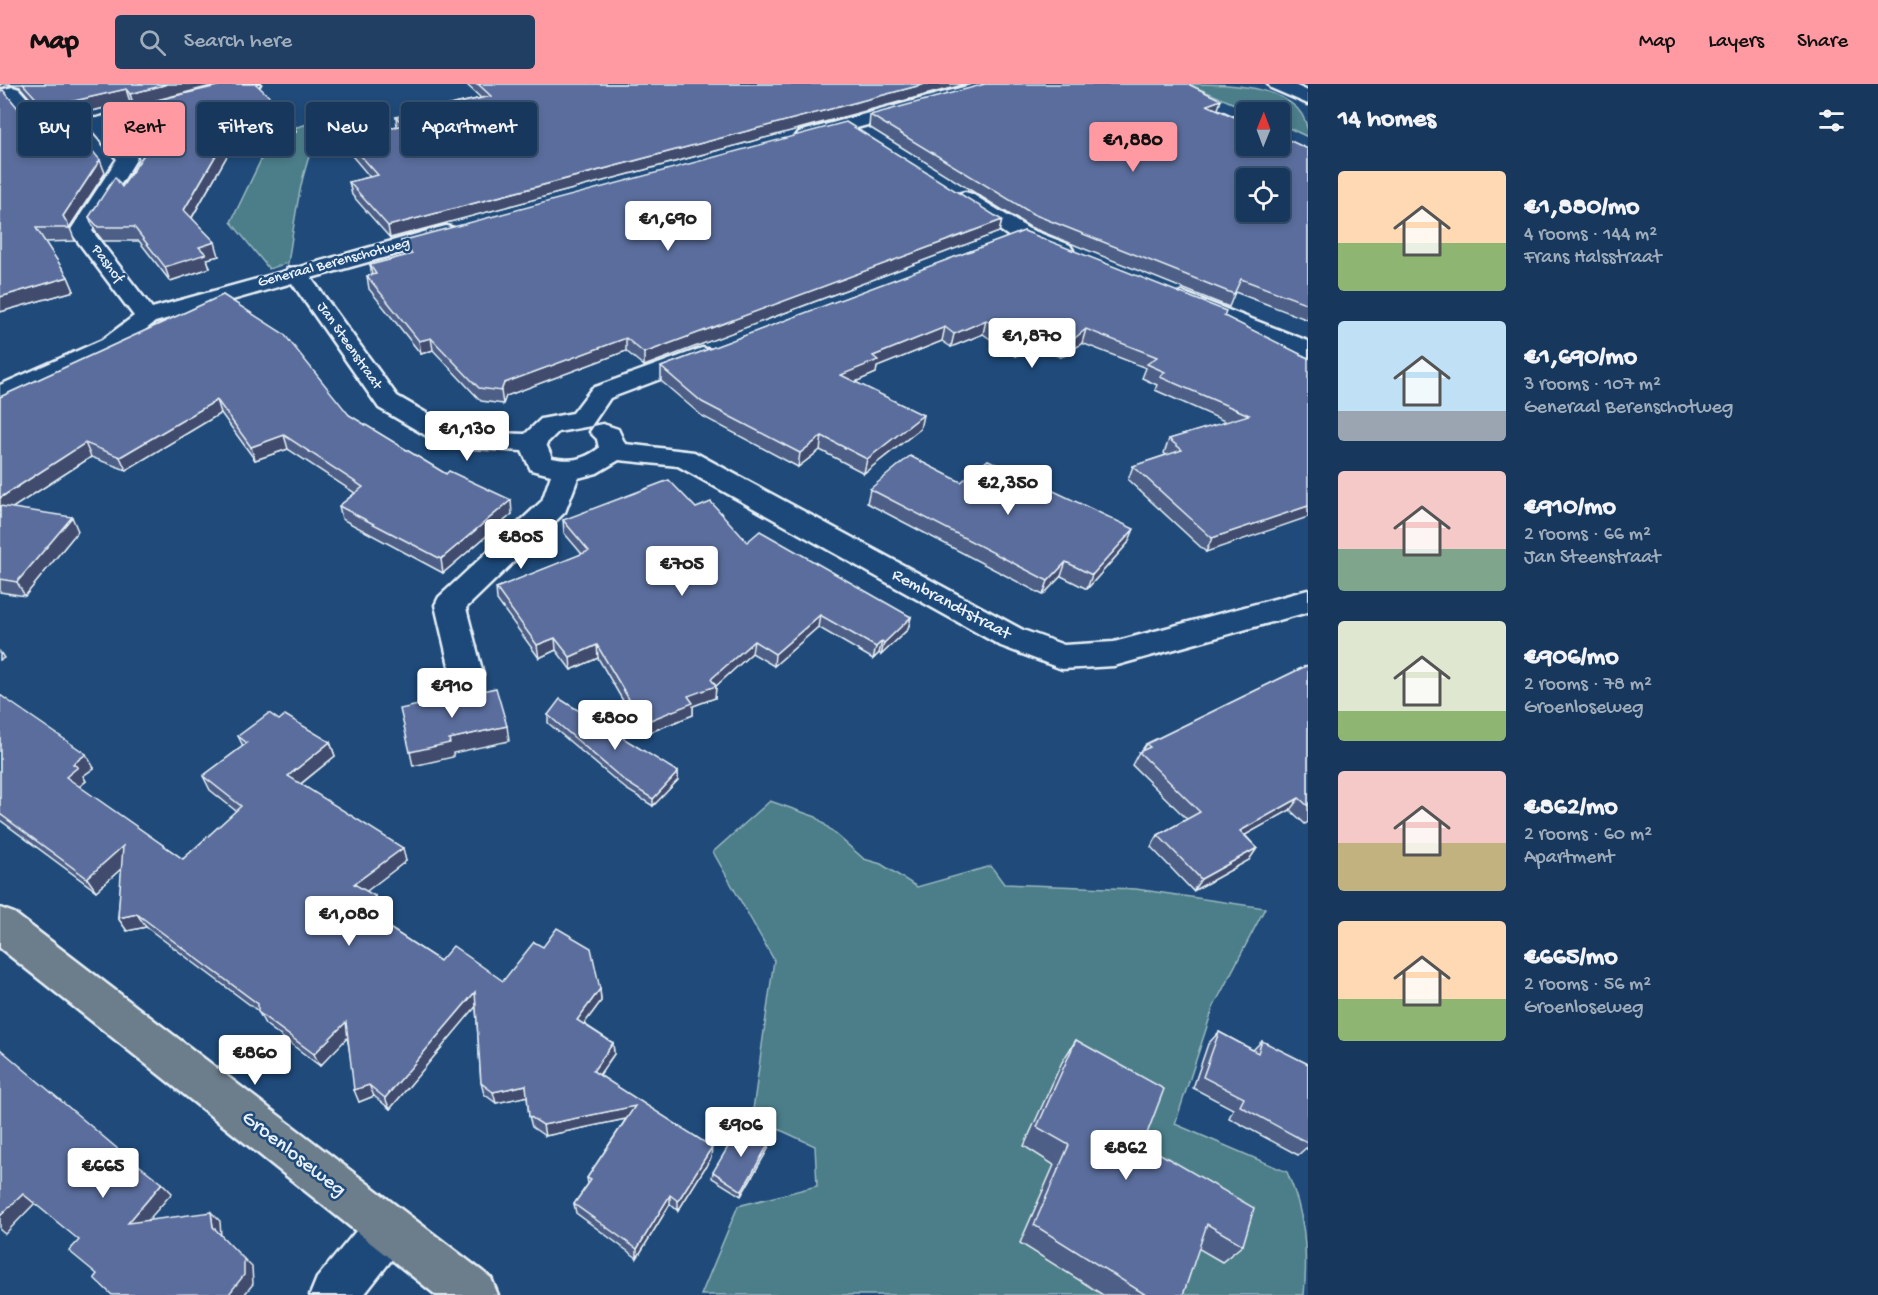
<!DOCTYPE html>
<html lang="en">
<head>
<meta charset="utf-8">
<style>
  :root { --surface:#17385c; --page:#203f62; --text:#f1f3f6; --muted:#9eacbb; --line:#365272; --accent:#ff9aa2 }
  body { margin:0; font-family:"Gochi Hand",sans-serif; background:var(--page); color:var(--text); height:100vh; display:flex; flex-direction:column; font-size:22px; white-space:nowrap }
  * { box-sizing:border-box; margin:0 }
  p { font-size:20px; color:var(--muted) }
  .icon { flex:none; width:33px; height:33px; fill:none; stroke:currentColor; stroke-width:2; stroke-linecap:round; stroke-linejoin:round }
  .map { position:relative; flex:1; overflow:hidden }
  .details { display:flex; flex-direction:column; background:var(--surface); width:570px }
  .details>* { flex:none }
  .top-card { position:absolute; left:18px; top:18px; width:570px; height:54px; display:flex; gap:12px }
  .needle { width:39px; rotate:1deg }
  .tools { position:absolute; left:1236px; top:18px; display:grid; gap:12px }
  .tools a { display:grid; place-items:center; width:54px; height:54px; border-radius:6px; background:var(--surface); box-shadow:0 3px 9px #0003,0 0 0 2px var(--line); font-size:30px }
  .price { position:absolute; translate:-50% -51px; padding:0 14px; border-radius:6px; background:#fff; color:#222; font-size:20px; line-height:39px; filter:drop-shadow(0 2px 3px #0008) }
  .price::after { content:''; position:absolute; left:50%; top:36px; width:18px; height:14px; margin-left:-9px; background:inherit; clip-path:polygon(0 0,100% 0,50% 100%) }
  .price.current { background:var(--accent); color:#111 }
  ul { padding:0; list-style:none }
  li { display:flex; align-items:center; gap:18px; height:150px; padding:0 30px }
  li span { display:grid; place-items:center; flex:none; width:168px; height:120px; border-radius:6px; color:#555 }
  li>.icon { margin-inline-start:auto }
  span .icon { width:72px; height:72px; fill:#fffc; stroke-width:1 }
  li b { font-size:26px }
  h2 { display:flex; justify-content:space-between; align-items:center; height:72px; padding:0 30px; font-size:26px }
  .chip { padding:0 21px; border-radius:6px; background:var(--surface); box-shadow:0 3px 9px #0003,0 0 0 2px var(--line); font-size:21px; line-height:54px }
  .chip.current { background:var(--accent); color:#111 }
  header { display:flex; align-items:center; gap:36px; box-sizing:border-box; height:84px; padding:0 30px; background:var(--accent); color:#111 }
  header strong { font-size:28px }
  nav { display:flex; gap:33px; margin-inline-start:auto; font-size:21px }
  .search { width:420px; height:54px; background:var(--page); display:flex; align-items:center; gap:15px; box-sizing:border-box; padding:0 21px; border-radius:6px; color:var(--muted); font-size:22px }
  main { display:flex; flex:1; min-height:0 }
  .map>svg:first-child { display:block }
  .green { fill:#4b7e89; stroke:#9ab8c0; stroke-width:1.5 }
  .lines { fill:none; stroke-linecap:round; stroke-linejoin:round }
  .minor-casing { stroke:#e8f1f8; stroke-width:5 }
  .major-casing { stroke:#e8f1f8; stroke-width:5 }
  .minor { fill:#1f4a7a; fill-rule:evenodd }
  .major { fill:#6c7d8b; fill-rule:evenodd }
  .wall { fill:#4d5e86; stroke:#e8f1f8; stroke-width:1.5 }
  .shaded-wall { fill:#3f4c6d; stroke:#e8f1f8; stroke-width:1.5 }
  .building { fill:#5a6d9c; stroke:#e8f1f8; stroke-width:1.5; fill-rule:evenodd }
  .labels { text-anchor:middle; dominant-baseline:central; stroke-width:5; stroke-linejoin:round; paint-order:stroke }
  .far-street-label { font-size:15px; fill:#e8f1f8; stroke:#1f4a7a }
  .street-label { font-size:18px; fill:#e8f1f8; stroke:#1f4a7a }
  .near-street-label { font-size:21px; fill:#e8f1f8; stroke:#1f4a7a }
</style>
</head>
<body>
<header>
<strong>Map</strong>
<div class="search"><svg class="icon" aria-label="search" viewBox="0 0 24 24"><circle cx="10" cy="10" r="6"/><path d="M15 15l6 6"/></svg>Search here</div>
<nav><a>Map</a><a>Layers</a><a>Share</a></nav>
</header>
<main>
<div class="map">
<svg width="1308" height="1211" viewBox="0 0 1308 1211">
  <rect width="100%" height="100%" fill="#1f4a7a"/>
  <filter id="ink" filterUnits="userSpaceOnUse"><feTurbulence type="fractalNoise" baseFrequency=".0167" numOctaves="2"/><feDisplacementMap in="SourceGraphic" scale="12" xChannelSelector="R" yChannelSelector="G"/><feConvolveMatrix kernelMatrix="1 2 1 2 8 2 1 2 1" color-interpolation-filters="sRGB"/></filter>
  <g filter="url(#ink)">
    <g class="green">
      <path d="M1188,0C1230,0 1308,0 1308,53L1280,40V28H1253Z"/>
      <path d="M326,35C300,78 296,131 288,179L269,185L231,138L271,55L279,48Z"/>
      <path d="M770,717L816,733L864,775L881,780L917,803L991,782L1004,800L1136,805L1265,824L1213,924L1175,1040L1287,1088C1305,1129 1308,1166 1304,1211H701L738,1122L817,1102L815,1062L752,1033L774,876L713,768Z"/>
    </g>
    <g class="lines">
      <defs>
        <g id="minor">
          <path d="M228,0H260L257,4L161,27L149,33L110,43L137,74L92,147L152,224L286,187L288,184L300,183L438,144L446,142L454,144L457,149L454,154L311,194L397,312L459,348L525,350L541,335L573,329L592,304L702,264L711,266L714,271L711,276L610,314L591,342L558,348L546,360L552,374C571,378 583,376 599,364L597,355L590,348L594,342L603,340L618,345L625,360L694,368L1023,546L1064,561L1114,558L1308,506V528L1114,582L1062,585L1001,562L678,382L619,376L597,389L578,394L565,428L466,524L483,590L479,599L467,602L455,599L451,590L435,521L439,513L542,417L551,391L531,386L522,367L444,362L379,324L292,199L155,238L120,266L0,319V301L102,256L134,232L70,147L117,75L92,46H34L9,16L0,18V6L13,3L19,5L46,36L97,34Z"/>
          <polygon points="975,0 1005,0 1002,4 813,56 799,56 796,52 799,48"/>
          <polygon points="1268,0 1292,0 1308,7 1308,20 1271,4"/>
          <polygon points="965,108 972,110 1029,145 1070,161 1073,166 1070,171 1062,173 1013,155 958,118 955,114 958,110"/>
          <polygon points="1182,208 1308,257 1308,273 1174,220 1170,215 1174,210"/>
          <polygon points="387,1122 403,1129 410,1145 403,1161 364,1211 310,1211 317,1194 371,1129"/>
        </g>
        <polygon id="major" points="0,824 14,829 491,1194 498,1211 436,1211 0,864"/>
      </defs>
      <use href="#minor" class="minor-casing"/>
      <use href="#major" class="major-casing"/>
      <use href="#minor" class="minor"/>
      <use href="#major" class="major"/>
    </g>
    <g class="wall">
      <polygon points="0,0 219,0 134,22 130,18 66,33 47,34 20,3 12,1 0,4"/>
      <polygon points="466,0 966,0 390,154 352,111 349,98 370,93 347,66 345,54 397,42 396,33 481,14"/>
      <polygon points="0,7 27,35 105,89 70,144 75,157 45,158 68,193 74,207 0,228"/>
      <polygon points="143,23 293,35 296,48 231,65 192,134 219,172 207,175 210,184 170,197 139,157 103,157 95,147 89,133 122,103 158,49 147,36"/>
      <polygon points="1218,25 1308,65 1308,236 1235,208 1229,223 1030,143 869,43 870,31"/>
      <polygon points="1002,136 999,148 644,282 626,267 506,312 503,320 481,317 433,266 421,270 369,205 367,192 372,191 370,181 405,172 403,169 401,157"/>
      <polygon points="1024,147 1224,232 1308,274 1206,468 1128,396 1133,382 1166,371 1164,369 1169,355 1227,338 1155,306 1157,301 1142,294 1146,284 1082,259 1066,271 1060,273 1038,264 1015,272 983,250 951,263 942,257 877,283 876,289 855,298 920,345 864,389 820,366 798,383 702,332 661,297 661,283"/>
      <polygon points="223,211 349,331 512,430 443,489 342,435 339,422 355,409 288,365 255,376 221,329 126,386 91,373 12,424 78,447 25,512 0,508 0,313"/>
      <polygon points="961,398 1128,459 1087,505 1061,492 1043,511 867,419 870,405"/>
      <polygon points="696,424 747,458 911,533 908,545 881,571 879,569 873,575 818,543 774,582 752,569 716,602 715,614 693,622 693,631 643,651 598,574 571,586 556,566 539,574 497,516 496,504 582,470 564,449 563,436"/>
      <polygon points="1308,581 1308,738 1305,740 1290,726 1245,751 1257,764 1249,776 1193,807 1151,763 1158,751 1187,735 1132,681 1139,668 1142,666 1146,660"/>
      <polygon points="0,611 94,684 83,692 86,697 79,703 183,775 236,727 210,706 203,692 243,662 238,652 279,636 330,658 335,672 301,700 406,777 366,807 379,825 374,834 440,877 503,897 600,905 601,917 584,940 613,959 614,970 600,991 711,1074 678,1127 670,1120 637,1174 576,1129 574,1120 588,1100 587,1094 626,1035 545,1052 532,1043 529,1032 527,1012 496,1019 484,1010 481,999 476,922 390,1025 374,1012 359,1018 347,953 320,982 265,940 258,927 146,843 127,847 118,834 122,784 96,807 0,736"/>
      <polygon points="548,631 678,688 678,696 653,722 626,705 548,639"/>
      <polygon points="1219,948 1253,966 1262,957 1308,980 1308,1066 1306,1064 1298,1071 1229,1034 1233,1025 1193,1004 1208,960"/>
      <polygon points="1076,956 1143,1060 1243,1161 1222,1178 1198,1164 1183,1211 1103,1211 1020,1159 1054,1081 1024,1062 1062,978"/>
      <polygon points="768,1065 741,1112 712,1094 713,1088"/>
    </g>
    <g class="shaded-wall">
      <polygon points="0,0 12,0 12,1 0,4"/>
      <polygon points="168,0 219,0 134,22 130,10"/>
      <polygon points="925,0 966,0 390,154 388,142"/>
      <polygon points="126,5 130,18 66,33 61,20"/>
      <polygon points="1221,16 1217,28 1207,21"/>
      <polygon points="293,35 296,48 231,65 188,140 184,126 227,52"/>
      <polygon points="100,76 105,89 69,144 63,132"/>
      <polygon points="1002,136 999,148 644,282 644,269"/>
      <polygon points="215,158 219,172 207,175 210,184 170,197 165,183 199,163"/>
      <polygon points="68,193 74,207 0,228 0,213"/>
      <polygon points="986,236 983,250 951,263 954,250"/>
      <polygon points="945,243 942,257 877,283 876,289 839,305 841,291 873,272"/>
      <polygon points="1086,245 1082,259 1066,271 1060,273 1064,260"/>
      <polygon points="1042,250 1038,264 1015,272 1019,259"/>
      <polygon points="431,254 433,266 421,270 419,257"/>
      <polygon points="626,254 626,267 506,312 503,320 501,307 504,299"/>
      <polygon points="217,316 221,329 126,386 120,373"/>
      <polygon points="923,331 920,345 864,389 867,375"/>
      <polygon points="284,351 288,365 255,376 251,363"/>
      <polygon points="822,352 820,366 798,383 800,369"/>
      <polygon points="85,359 91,373 0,432 0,414"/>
      <polygon points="511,416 512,430 443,489 441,475"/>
      <polygon points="1308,422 1308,433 1206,468 1212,454"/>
      <polygon points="72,433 78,447 25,512 17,498"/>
      <polygon points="1134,445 1128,459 1087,505 1092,491"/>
      <polygon points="1066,478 1061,492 1043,511 1048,497"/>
      <polygon points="820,531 818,543 774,582 775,570"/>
      <polygon points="911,533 908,545 881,571 884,559"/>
      <polygon points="555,554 556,566 539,574 537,561"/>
      <polygon points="754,557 752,569 716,602 715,614 693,622 693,631 643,651 643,639 688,612 711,595"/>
      <polygon points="882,557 879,569 873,575 876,563"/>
      <polygon points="597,561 598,574 571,586 570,573"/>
      <polygon points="0,568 4,574 0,576"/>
      <polygon points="507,642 509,657 453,669 453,673 413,682 410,668 449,655"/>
      <polygon points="330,658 335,672 294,705 288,692"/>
      <polygon points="86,670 94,684 83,692 86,697 74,707 66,693 73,680"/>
      <polygon points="678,688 678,696 653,722 653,715"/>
      <polygon points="1299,714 1290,726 1231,759 1240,747"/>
      <polygon points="123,762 131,776 96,807 87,794"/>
      <polygon points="403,764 406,777 359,813 354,800"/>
      <polygon points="1257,764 1249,776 1193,807 1201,795"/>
      <polygon points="375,812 379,825 369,841 365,828"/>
      <polygon points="137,830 146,843 127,847 118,834"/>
      <polygon points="600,905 601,917 578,948 577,936"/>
      <polygon points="475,908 478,920 390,1025 385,1014"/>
      <polygon points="346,938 351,950 320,982 314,970"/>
      <polygon points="613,959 614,970 594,998 593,987"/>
      <polygon points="369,1001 374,1012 359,1018 354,1006"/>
      <polygon points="526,1001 528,1012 496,1019 493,1008"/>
      <polygon points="635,1022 635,1033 545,1052 543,1041"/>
      <polygon points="769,1059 768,1065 741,1112 742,1107"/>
      <polygon points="712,1063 711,1074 678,1127 678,1117"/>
      <polygon points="162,1099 172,1109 138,1148 128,1139"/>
      <polygon points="23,1110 35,1119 5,1150 0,1146 0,1132"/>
      <polygon points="670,1111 670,1120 637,1174 637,1165"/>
      <polygon points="211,1128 220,1137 221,1152 213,1143"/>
      <polygon points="244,1175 252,1183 253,1200 244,1211 229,1211 229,1210"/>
    </g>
    <g class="building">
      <polygon points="23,0 168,0 130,10 126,5 61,20 42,21"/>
      <polygon points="226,0 256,0 293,35 227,52 184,126 215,158 199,163 206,170 165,183 134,143 98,143 89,133 115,93 122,103 162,44 143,23 158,16"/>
      <polygon points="478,0 925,0 388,142 349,98 378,91 345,54 404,41 396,33 491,12"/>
      <path d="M985,0H1188L1221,16L1207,21L1246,38V62H1280V52L1308,65V220L1241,195L1234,210L1033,130L870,31ZM1246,94H1280V128H1246Z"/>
      <polygon points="3,6 27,35 67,36 100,76 63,132 70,144 36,144 68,193 0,213 0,7"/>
      <polygon points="846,38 1002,136 644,269 626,254 504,299 501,307 479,304 431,254 419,257 367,192 376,190 370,181 412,170 401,157"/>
      <polygon points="1024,147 1226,227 1224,232 1308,274 1308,422 1212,454 1133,382 1182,366 1169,355 1249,331 1160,293 1165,288 1147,280 1157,273 1086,245 1070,258 1064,260 1042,250 1019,259 986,236 954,250 945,243 873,272 878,276 841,291 923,331 867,375 822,352 800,369 702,318 661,283"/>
      <polygon points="223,211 284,250 349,331 446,390 449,387 511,416 441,475 339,422 363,403 284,351 251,363 217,316 120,373 85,359 0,414 0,313"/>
      <polygon points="910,372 961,398 988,376 1134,445 1092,491 1066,478 1048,497 870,405"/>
      <polygon points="669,396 696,424 711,418 747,458 760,447 911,533 884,559 882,557 876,563 820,531 775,570 754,557 711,595 716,602 688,612 693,619 643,639 597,561 570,573 555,554 537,561 496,504 589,467 563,436"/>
      <polygon points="0,422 72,433 17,498 0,495"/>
      <polygon points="1308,581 1308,722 1299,714 1240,747 1257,764 1201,795 1158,751 1200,728 1139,668 1150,663 1146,660"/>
      <polygon points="496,604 507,642 449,655 450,659 410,668 400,625"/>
      <polygon points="0,611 86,670 73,680 78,683 66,693 183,775 241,722 203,692 247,659 238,652 269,629 279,636 285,631 330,658 288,692 403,764 354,800 375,812 365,828 440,877 453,862 503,897 534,858 543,863 557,844 591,864 600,905 577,936 613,959 593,987 712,1063 678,1117 670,1111 637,1165 574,1120 591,1096 587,1094 635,1022 543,1041 529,1032 526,1001 493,1008 481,999 475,908 385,1014 369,1001 354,1006 346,938 314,970 258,928 258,920 137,830 118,834 123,762 87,794 0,730"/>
      <polygon points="560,615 678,688 653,715 626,698 548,631"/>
      <polygon points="1219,948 1258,969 1262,957 1308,980 1308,1059 1240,1022 1244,1014 1203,993"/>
      <polygon points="1076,956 1164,1005 1143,1060 1254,1124 1243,1161 1207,1140 1183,1211 1146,1211 1034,1141 1069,1061 1037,1043"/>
      <polygon points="0,965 119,1066 162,1099 128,1139 211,1128 213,1143 244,1175 244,1191 229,1210 112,1211 94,1194 97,1190 69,1167 79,1156 23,1110 0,1132"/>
      <polygon points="741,1041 769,1059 742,1107 713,1088"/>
    </g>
  </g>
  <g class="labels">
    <g class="far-street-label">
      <text transform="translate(334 179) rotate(-15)">Generaal Berenschotweg</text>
      <text transform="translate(107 180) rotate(53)">Pashof</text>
      <text transform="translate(349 262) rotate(55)">Jan Steenstraat</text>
    </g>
    <g class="street-label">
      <text transform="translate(951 521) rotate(28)">Rembrandtstraat</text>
    </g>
    <g class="near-street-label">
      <text transform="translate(293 1071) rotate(38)">Groenloseweg</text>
    </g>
  </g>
</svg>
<div class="tools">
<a><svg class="needle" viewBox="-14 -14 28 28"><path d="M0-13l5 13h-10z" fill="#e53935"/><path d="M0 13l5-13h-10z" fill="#9eacbb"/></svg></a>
<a><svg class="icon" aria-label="locate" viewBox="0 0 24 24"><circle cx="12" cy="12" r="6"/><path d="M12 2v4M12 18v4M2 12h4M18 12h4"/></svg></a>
</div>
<b class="price current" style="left:1133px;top:89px">€1,880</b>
<b class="price" style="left:668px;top:168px">€1,690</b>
<b class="price" style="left:1032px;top:285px">€1,870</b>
<b class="price" style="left:467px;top:378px">€1,130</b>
<b class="price" style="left:1008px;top:432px">€2,350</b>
<b class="price" style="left:521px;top:486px">€805</b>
<b class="price" style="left:682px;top:513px">€705</b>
<b class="price" style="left:452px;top:635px">€910</b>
<b class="price" style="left:615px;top:667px">€800</b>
<b class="price" style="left:349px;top:863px">€1,080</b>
<b class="price" style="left:255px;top:1002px">€860</b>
<b class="price" style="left:741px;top:1074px">€906</b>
<b class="price" style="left:1126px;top:1097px">€862</b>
<b class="price" style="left:103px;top:1115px">€665</b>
<div class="top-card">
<a class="chip">Buy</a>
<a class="chip current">Rent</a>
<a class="chip">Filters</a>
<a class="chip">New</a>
<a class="chip">Apartment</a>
</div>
</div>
<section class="details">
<h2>14 homes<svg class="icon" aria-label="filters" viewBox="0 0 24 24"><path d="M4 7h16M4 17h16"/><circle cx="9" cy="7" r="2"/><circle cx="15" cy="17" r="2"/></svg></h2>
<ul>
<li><span style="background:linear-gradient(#ffd9b3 60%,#8fb573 0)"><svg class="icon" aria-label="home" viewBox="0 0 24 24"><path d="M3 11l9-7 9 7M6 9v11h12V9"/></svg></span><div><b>€1,880/mo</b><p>4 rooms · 144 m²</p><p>Frans Halsstraat</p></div></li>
<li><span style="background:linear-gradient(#bfe0f5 75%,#9aa5b1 0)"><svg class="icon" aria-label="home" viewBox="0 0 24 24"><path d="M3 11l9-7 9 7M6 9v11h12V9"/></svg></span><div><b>€1,690/mo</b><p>3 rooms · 107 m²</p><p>Generaal Berenschotweg</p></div></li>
<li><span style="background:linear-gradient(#f6c9c9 65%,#7fa58c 0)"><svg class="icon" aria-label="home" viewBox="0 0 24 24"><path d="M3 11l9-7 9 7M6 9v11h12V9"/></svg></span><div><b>€910/mo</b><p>2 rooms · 66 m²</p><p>Jan Steenstraat</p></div></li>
<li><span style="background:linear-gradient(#dfe7d0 75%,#8fb573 0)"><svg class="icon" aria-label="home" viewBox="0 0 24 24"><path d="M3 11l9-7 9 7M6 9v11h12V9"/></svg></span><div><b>€906/mo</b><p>2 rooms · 78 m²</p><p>Groenloseweg</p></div></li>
<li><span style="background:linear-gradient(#f6c9c9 60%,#c2b280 0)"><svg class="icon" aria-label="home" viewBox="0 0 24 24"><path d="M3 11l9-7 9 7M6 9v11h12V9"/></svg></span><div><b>€862/mo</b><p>2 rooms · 60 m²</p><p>Apartment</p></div></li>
<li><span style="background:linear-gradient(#ffd9b3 65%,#8fb573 0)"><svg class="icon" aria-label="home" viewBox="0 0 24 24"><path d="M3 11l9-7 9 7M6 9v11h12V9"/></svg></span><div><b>€665/mo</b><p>2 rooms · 56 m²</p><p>Groenloseweg</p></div></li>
</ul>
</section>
</main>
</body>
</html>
